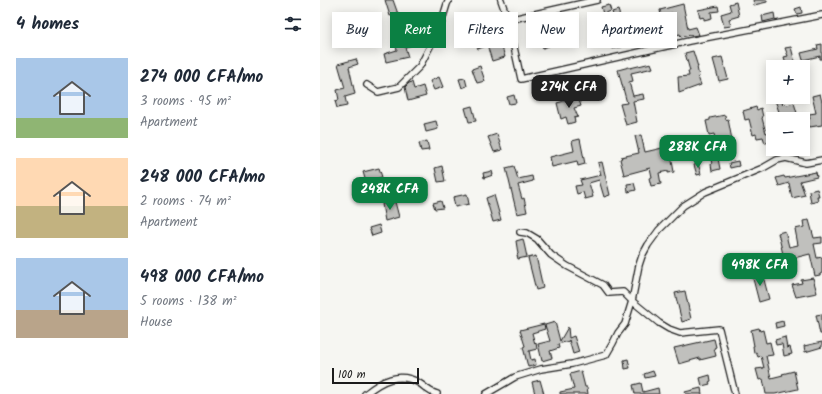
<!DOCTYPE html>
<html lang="en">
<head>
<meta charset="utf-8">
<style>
  :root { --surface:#fff; --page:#f2f2f3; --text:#1f2937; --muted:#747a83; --accent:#0b8043 }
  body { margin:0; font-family:Kalam,sans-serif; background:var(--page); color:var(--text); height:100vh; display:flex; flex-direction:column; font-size:15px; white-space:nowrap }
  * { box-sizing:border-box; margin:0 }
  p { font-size:13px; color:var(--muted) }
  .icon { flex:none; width:22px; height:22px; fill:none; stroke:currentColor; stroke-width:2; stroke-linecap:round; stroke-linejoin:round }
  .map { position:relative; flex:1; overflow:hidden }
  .drawer { display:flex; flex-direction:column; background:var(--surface); width:320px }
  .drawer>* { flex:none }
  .top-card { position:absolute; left:12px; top:12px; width:380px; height:36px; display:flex; gap:8px }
  .tools { position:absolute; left:446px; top:60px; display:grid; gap:8px }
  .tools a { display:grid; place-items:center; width:44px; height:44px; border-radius:0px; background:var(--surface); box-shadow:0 2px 10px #0003; font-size:20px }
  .scale { position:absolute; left:12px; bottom:10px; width:87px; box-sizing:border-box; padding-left:4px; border:2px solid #1c1c1c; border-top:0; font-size:11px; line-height:14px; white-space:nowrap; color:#1c1c1c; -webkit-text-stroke:3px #f6f6f2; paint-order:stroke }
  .price { position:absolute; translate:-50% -34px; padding:0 9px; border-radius:8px; background:var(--accent); color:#fff; font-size:13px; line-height:26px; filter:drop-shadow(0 1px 2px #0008) }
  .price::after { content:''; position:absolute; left:50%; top:24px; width:12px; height:9px; margin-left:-6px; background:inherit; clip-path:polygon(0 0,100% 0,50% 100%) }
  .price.active { background:#222; color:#fff }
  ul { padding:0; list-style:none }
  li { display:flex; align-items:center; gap:12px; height:100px; padding:0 16px }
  li span { display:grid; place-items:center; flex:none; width:112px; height:80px; border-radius:0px; color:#555 }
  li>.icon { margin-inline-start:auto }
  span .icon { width:48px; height:48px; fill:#fffc; stroke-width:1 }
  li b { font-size:17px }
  h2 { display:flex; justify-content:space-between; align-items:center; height:48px; padding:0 16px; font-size:17px }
  .tag { padding:0 14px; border-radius:0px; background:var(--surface); box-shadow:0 2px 10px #0003; font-size:14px; line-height:36px }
  .tag.active { background:var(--accent); color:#fff }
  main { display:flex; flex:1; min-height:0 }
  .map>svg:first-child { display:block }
  .building { fill:#c0c0bd; stroke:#1c1c1c }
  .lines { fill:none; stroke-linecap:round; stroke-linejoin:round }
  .minor-casing { stroke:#1c1c1c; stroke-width:8 }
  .minor { stroke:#f6f6f2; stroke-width:5.5 }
</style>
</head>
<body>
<main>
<section class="drawer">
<h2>4 homes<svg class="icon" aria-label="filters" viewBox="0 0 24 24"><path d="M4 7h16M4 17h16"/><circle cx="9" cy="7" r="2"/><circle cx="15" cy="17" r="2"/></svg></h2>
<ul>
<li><span style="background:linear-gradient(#a9c7e8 75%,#8fb573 0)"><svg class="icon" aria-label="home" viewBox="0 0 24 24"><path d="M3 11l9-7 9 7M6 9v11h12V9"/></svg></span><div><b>274 000 CFA/mo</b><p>3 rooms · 95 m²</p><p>Apartment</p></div></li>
<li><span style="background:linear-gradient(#ffd9b3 60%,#c2b280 0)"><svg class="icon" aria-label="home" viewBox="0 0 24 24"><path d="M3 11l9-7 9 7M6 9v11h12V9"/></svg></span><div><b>248 000 CFA/mo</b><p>2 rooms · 74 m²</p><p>Apartment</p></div></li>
<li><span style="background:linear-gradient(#a9c7e8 65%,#b9a48a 0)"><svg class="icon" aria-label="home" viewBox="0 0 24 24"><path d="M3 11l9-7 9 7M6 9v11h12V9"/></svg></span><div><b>498 000 CFA/mo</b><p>5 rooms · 138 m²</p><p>House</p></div></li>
</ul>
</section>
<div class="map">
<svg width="502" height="394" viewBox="0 0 502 394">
  <rect width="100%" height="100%" fill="#f6f6f2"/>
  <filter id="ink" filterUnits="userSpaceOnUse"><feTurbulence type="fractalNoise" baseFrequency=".025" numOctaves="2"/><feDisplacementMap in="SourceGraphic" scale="8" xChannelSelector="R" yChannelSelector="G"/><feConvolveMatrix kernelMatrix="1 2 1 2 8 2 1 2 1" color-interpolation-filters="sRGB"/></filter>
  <g filter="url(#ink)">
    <g class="building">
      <polygon points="65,0 73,0 78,14 70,16"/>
      <polygon points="433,0 447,0 447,2 434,5"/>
      <polygon points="416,2 419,16 409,19 411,26 404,27 401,14 411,11 409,4"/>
      <polygon points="363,4 368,29 376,27 379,35 371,36 371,35 361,37 360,34 352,36 350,26 355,25 352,13 341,16 340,10"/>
      <polygon points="289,5 291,11 283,14 281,7"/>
      <polygon points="398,6 399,11 391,12 392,18 384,20 384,17 380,18 378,10"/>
      <polygon points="481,7 482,13 477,14 475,9"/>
      <polygon points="298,10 301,19 295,21 292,12"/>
      <polygon points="454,13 455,19 443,22 442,16"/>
      <polygon points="25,14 27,25 18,27 15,17"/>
      <polygon points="161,30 166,46 158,49 152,33"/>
      <polygon points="80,31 82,36 97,32 101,43 85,47 88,57 66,62 64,54 77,50 73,33"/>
      <polygon points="320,33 322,39 309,43 308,37"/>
      <polygon points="227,37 229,46 223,48 220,39"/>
      <polygon points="299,40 301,47 292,49 290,43"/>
      <polygon points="181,44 185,57 172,61 168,48"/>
      <polygon points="502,44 502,59 500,59 500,56 483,60 481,53 498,49 497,45"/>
      <polygon points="471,47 476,67 467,67 464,57 468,56 465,48"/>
      <polygon points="373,51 378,67 377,67 379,77 378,77 381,85 359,93 358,77 369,76 368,71 370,71 365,53"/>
      <polygon points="402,57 408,79 399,81 393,59"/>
      <polygon points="36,59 38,64 29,67 35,94 25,97 27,106 17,108 15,101 19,100 17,90 25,88 18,64"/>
      <polygon points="331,63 333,68 311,73 313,81 309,82 313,96 323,94 324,99 313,101 317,122 306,125 300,104 307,103 298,70 309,67 310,68"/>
      <polygon points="160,66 165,81 157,83 152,69"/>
      <polygon points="119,77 123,87 114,90 110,81"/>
      <polygon points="145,78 147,86 142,88 139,79"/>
      <polygon points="92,82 94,89 103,86 106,96 88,101 85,87 89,83"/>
      <polygon points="500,94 502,102 502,125 490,127 490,126 485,127 484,120 490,119 489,114 496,113 492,96"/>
      <polygon points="194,95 196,103 189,104 187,97"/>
      <polygon points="258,97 261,106 254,108 258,117 254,118 255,122 248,124 246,117 241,119 237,103"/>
      <polygon points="461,99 463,105 466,104 467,105 474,103 477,113 460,118 460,119 453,119 452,115 459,112 455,100"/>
      <polygon points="152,106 156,121 149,122 145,108"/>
      <polygon points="436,107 437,110 441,108 443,117 442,118 446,133 453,131 453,142 445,143 443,137 437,138 436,134 433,135 429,119 425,120 423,111"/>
      <polygon points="405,115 406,120 408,119 412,140 403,142 406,153 399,155 394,134 389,135 386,121 390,120 390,118"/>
      <polygon points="116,121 118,129 106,132 104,124"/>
      <polygon points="177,134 182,150 174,152 168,137"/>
      <polygon points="321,135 325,152 351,146 353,155 351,155 354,172 348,173 348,171 339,173 341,184 331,186 329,178 332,177 330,168 304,175 300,159 302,158 301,157 319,153 315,136"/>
      <polygon points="260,139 265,164 258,166 257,161 232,167 230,157 254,151 252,141"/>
      <polygon points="107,141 109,150 101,151 99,143"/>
      <polygon points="397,153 400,169 392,171 391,164 392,164 390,155"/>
      <polygon points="418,161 419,166 410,168 409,163"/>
      <polygon points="282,162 290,195 284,197 279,180 269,183 273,197 265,199 263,192 257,194 255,186 262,185 260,180 281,175 278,163"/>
      <polygon points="378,163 381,174 377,175 374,165"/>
      <polygon points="122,166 125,181 118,182 115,168"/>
      <polygon points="194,166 198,179 212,176 213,181 198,185 202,199 204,198 207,212 197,214 186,168"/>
      <polygon points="59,168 62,177 46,182 43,172"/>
      <polygon points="172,171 173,175 164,178 163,173"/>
      <polygon points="496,172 497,177 480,181 485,195 472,198 469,183 459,186 456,178 464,176 465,178"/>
      <polygon points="314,183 316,190 308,192 307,184"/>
      <polygon points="497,189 499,196 497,196 498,201 491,203 489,191"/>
      <polygon points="147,194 149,204 135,207 133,197"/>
      <polygon points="174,195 181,220 173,222 166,198"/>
      <polygon points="121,201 123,208 115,209 113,203"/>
      <polygon points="71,202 71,203 75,202 79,217 65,221 62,204"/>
      <polygon points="489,220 494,238 502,237 502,243 494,244 497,258 502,257 502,273 500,274 500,275 495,276 490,254 474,258 476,265 466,267 458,233 465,231 469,247 478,245 475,229 484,227 483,221"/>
      <polygon points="59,225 61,233 52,236 49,228"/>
      <polygon points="203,239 207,257 198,259 197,255 198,254 196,241"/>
      <polygon points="216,256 223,288 216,290 208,258"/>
      <polygon points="442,272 449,299 439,302 432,275"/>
      <polygon points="493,278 497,293 476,297 472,285 482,283 481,280"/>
      <polygon points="365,291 371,319 362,322 355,293"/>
      <polygon points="502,314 502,334 500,334 496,315"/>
      <polygon points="463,321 464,326 456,328 455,323"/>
      <polygon points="235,322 240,341 248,327 249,338 254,336 259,352 253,354 249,340 249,341 238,344 239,348 230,351 232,358 222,361 218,344 230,341 225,325"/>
      <polygon points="224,324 225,329 212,333 215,344 216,343 217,349 209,351 211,360 215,359 216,365 208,367 203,347 205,346 200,330"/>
      <polygon points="439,328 440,331 443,330 446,343 450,342 453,355 446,356 451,378 463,375 462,374 474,371 478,389 455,394 446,394 443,379 439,380 436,369 444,368 441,356 438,357 436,352 434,353 433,346 434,346 431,330"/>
      <polygon points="465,337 467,348 470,347 472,354 464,356 462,344 456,345 455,340"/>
      <polygon points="394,339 396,347 394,348 396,356 380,360 380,358 359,364 354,348"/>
      <polygon points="502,342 502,347 485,352 484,346"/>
      <polygon points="308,359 310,368 305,369 304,360"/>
      <polygon points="261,371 265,387 267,387 268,394 240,394 240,392 254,389 250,374"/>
      <polygon points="333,371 335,376 325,378 324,374"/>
      <polygon points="390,375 391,381 389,382 390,384 382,386 380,378"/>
      <polygon points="220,380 224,394 215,394 212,382"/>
      <polygon points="321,383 323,392 338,388 339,394 315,394 313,385"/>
      <polygon points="381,388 382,394 366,394 365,392"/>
    </g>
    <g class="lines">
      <defs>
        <g id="minor">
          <polyline points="181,0 188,20 201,79 369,41 502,15"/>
          <polyline points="188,20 277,0"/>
          <polyline points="47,85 58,92 79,87 100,66 120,27 127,4 129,0"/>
          <polyline points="200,232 207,233 217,239 231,255 247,266 283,285 289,293 303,292 312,301 339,323 349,329 360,333 399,329 415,394"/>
          <path d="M45,394C61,381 79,371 99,383C106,387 108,392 117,394"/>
          <polyline points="166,394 195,377 221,369 252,364 286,355 293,343 298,333 305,324 312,301 319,265 322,256 328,245 339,230 363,206 385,192 443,168 457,160 466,158 486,163 502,160"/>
        </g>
      </defs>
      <use href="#minor" class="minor-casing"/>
      <use href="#minor" class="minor"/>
    </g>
  </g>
</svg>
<div class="tools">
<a>+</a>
<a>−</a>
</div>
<div class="scale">100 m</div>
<b class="price active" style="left:249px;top:109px">274K CFA</b>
<b class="price" style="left:378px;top:169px">288K CFA</b>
<b class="price" style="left:70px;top:211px">248K CFA</b>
<b class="price" style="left:440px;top:287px">498K CFA</b>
<div class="top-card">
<a class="tag">Buy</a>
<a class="tag active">Rent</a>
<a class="tag">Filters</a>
<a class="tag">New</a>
<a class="tag">Apartment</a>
</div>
</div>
</main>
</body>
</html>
